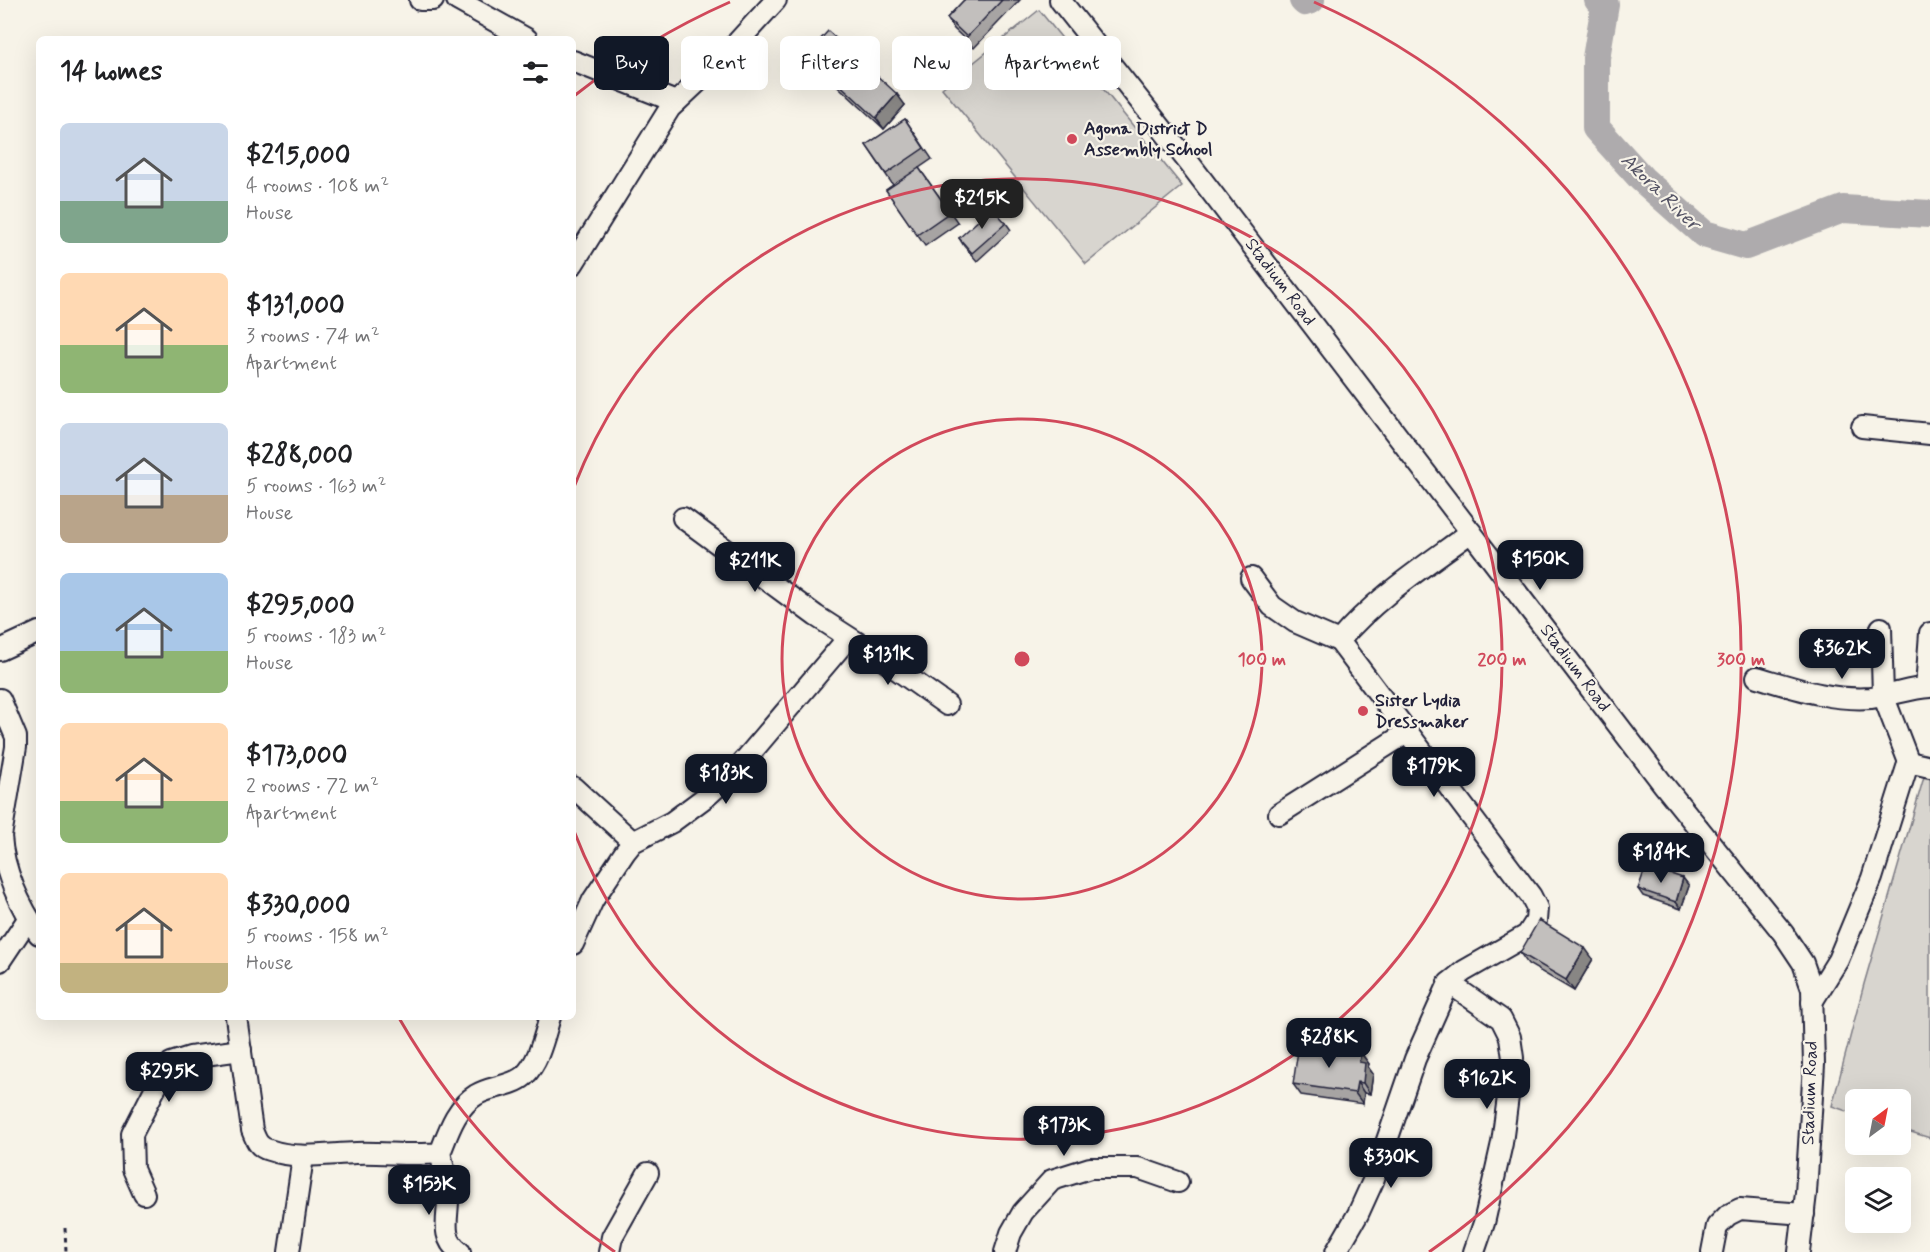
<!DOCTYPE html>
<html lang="en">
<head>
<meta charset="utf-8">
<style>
  :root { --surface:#fff; --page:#f6f6f6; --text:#202124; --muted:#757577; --accent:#111827 }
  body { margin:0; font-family:Mynerve,sans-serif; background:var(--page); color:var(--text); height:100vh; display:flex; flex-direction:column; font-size:22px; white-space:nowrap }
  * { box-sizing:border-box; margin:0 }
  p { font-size:20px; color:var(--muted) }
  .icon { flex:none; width:33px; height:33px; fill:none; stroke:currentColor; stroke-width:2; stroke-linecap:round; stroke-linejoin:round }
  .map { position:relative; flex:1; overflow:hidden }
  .drawer { position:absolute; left:36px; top:36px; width:540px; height:984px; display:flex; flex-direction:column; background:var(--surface); border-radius:9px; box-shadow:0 6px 24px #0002 }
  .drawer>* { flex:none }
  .banner { position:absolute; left:594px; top:36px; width:570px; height:54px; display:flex; gap:12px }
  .needle { width:39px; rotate:32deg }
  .buttons { position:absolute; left:1845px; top:1089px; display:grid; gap:12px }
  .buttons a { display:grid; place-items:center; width:66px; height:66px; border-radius:9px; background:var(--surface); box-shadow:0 6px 24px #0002; font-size:30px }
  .price { position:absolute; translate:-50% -51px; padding:0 14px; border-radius:12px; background:var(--accent); color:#fff; font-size:20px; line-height:39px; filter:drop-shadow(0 2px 3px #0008) }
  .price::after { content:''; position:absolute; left:50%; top:36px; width:18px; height:14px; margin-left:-9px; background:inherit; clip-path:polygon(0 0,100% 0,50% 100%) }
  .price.current { background:#222; color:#fff }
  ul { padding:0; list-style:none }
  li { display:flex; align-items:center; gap:18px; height:150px; padding:0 24px }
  li span { display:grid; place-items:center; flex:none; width:168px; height:120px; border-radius:9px; color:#555 }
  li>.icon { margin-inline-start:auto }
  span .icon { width:72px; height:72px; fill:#fffc; stroke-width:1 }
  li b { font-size:26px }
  h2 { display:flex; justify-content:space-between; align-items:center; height:72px; padding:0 24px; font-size:26px }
  .chip { padding:0 21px; border-radius:9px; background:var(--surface); box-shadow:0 6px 24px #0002; font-size:21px; line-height:54px }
  .chip.current { background:var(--accent); color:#fff }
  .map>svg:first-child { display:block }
  .green { fill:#d8d5cf; stroke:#7d7c85; stroke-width:1.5 }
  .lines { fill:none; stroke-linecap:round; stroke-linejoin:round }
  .river { stroke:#aeabad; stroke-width:28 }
  .minor-casing { stroke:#22223b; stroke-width:24 }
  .path { stroke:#22223b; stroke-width:3; stroke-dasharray:4.5 4.5; stroke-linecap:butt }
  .minor { stroke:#f7f3e8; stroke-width:20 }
  .wall { fill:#a7a4a3; stroke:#22223b; stroke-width:1.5 }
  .shaded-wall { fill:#888684; stroke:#22223b; stroke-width:1.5 }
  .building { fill:#c2bfbd; stroke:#22223b; stroke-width:1.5 }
  .ring { fill:none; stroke:#d1495b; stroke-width:3 }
  .poi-dot { fill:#d1495b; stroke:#f7f3e8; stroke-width:2 }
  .labels { text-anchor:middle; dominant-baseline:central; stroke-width:4.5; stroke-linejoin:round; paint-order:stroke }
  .poi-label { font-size:18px; font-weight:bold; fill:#22223b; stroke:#f7f3e8; text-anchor:start }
  .street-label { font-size:18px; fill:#22223b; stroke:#f7f3e8 }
  .water-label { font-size:20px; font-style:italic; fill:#535263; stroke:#f7f3e8 }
  .centre { fill:#d1495b; stroke:#f7f3e8; stroke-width:3 }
  .ring-label { font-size:18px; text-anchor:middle; font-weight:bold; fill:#d1495b; stroke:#f7f3e8; stroke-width:4.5; stroke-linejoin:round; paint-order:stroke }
</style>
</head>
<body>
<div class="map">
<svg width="1930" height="1252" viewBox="0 0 1930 1252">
  <rect width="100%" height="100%" fill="#f7f3e8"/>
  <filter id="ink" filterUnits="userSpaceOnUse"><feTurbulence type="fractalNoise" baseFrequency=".0167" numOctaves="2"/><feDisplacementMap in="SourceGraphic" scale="12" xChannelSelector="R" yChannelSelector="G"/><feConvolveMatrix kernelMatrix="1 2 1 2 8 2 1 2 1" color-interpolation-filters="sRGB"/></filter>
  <g filter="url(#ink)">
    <g class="green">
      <polygon points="1039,10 1182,186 1086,264 942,88"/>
      <polygon points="1928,763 1930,764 1930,1138 1901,1129 1900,1100 1856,1100 1855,1114 1832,1106 1864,984"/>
    </g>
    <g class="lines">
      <g class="river">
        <polyline points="1303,0 1305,2 1311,0"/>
        <polyline points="1598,0 1605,5 1596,58 1596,128 1642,179 1704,234 1746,246 1843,209 1930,214"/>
      </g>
      <defs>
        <g id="minor">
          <polyline points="420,0 433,0"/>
          <polyline points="457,0 527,39"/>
          <polyline points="1060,0 1190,164 1663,784 1783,933 1803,963 1812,989 1814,1064 1806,1193 1799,1252"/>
          <polyline points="573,61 676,102"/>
          <polyline points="573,264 670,108 721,60 776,0"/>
          <polyline points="1862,427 1930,434"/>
          <polyline points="683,518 816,616 878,656 947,705"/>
          <polyline points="1251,578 1272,606 1295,622 1339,641"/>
          <polyline points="1881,628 1883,695 1910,765"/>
          <polyline points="0,650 39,632"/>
          <path d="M1757,677C1795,688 1831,701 1871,698C1891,696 1910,688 1930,687"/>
          <polyline points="1926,687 1930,633"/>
          <path d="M0,699L16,737V747L1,836C3,870 20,907 39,934"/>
          <polyline points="573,787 633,842"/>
          <polyline points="1279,814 1408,732"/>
          <polyline points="573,944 593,900 625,852 633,842 672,822 707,796 738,768 848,638"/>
          <polyline points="0,961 28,919"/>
          <polyline points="1449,983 1501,1019 1510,1037 1513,1058 1502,1143 1484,1223 1474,1252"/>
          <polyline points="1812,1002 1838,960 1872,878 1907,767 1913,763 1930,767"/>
          <path d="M236,1017L252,1130C256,1140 258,1147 269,1150C298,1160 326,1154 356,1153C384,1152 412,1156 440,1153C448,1133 456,1107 476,1095C490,1086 511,1087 524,1076C539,1062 544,1037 550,1017"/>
          <path d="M440,1153C443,1165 447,1178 448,1191C450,1214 438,1237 460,1252"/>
          <polyline points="144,1194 133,1169 132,1134 161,1077 171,1063 190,1057 241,1050"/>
          <polyline points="289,1252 303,1157"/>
          <polyline points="609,1252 612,1237 648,1173"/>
          <polyline points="1005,1252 1011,1233 1023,1212 1052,1180 1090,1168 1138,1168 1178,1182"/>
          <path d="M1336,1252L1358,1214L1373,1181L1415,1059L1449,983L1464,971L1527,935L1536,921L1537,908L1531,896L1339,641C1376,597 1425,566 1471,532"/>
          <polyline points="1712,1252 1717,1226 1728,1215 1740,1209 1804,1214"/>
        </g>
      </defs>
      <use href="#minor" class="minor-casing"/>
      <polyline class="path" points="65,1228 66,1252"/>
      <use href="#minor" class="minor"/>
    </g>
    <g class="wall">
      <polygon points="964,0 1020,0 974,48 954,29 947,18"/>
      <polygon points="807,54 905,105 884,129 815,65"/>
      <polygon points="905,119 932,159 919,168 958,223 925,246 886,190 893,185 866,145"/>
      <polygon points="1006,223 1011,230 977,261 964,246 959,238"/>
      <polygon points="1683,878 1689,886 1681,909 1643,896 1638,889"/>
      <polygon points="1520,953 1593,959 1574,991 1528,964"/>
      <polygon points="1361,1053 1369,1064 1368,1067 1373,1074 1370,1094 1364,1093 1363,1104 1301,1095 1293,1084"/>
    </g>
    <g class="shaded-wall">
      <polygon points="897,94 905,105 884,129 876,118"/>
      <polygon points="1683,878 1689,886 1681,909 1676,902"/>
      <polygon points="1585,948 1593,959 1574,991 1566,980"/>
      <polygon points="1361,1053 1369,1064 1368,1067 1373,1074 1370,1094 1363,1083 1359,1062"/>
      <polygon points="1357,1082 1364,1093 1363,1104 1355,1093"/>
    </g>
    <g class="building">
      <polygon points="964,0 1002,0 967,37 947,18"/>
      <polygon points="828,31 897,94 876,118 807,54"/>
      <polygon points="905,119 924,148 886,174 866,145"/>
      <polygon points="919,168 950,212 917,235 886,190"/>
      <polygon points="992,208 1006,223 972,253 959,238"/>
      <polygon points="1646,866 1683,878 1676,902 1638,889"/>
      <polygon points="1539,920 1585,948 1566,980 1520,953"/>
      <polygon points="1299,1044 1361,1053 1359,1062 1365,1063 1363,1083 1357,1082 1355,1093 1293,1084"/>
    </g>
  </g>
  <g class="ring">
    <circle cx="1022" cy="659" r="240"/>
    <path d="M574 487A480 480 0 1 1 574 831"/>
    <path d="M615 1252A719 719 0 0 1 399 1018M574 96A719 719 0 0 1 730 2M1314 2A719 719 0 0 1 1429 1252"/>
  </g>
  <g class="poi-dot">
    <circle cx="1072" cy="139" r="6"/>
    <circle cx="1363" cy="711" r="6"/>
  </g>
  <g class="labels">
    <g class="poi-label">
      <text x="1084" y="129">Agona District D<tspan x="1084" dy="21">Assembly School</tspan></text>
      <text x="1375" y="701">Sister Lydia<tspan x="1375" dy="21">Dressmaker</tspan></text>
    </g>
    <g class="street-label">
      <text transform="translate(1280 282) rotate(53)">Stadium Road</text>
      <text transform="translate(1575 668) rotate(53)">Stadium Road</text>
      <text transform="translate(1810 1093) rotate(-88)">Stadium Road</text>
    </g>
    <g class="water-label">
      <text transform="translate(1660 192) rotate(44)">Akora River</text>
    </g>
  </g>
  <circle cx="1022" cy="659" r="9" class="centre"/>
  <g class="ring-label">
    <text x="1262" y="665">100 m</text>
    <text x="1502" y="665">200 m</text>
    <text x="1741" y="665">300 m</text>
  </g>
</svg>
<div class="buttons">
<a><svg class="needle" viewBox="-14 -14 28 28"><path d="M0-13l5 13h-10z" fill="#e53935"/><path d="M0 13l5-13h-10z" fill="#757577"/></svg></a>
<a><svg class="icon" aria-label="layers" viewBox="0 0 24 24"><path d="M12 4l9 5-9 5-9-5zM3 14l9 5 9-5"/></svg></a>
</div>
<b class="price current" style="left:982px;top:230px">$215K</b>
<b class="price" style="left:1540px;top:591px">$150K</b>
<b class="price" style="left:755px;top:593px">$211K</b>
<b class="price" style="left:1842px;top:680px">$362K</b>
<b class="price" style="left:888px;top:686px">$131K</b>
<b class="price" style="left:1434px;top:798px">$179K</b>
<b class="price" style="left:726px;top:805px">$183K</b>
<b class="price" style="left:1661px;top:884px">$184K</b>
<b class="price" style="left:1329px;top:1069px">$288K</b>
<b class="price" style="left:169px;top:1103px">$295K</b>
<b class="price" style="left:1487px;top:1110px">$162K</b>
<b class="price" style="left:1064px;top:1157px">$173K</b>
<b class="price" style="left:1391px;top:1189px">$330K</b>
<b class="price" style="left:429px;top:1216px">$153K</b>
<div class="banner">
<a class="chip current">Buy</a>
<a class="chip">Rent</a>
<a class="chip">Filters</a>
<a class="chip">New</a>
<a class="chip">Apartment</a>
</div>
<section class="drawer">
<h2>14 homes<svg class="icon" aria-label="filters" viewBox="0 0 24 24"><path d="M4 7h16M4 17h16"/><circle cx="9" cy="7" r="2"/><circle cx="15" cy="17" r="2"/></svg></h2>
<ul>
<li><span style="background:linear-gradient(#c9d6e8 65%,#7fa58c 0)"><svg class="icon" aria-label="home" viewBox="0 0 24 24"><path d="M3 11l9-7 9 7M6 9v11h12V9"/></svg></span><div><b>$215,000</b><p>4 rooms · 108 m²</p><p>House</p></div></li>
<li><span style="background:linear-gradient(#ffd9b3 60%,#8fb573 0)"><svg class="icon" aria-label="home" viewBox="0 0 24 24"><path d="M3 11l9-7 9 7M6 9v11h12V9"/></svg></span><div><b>$131,000</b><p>3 rooms · 74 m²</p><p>Apartment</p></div></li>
<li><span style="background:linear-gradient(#c9d6e8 60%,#b9a48a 0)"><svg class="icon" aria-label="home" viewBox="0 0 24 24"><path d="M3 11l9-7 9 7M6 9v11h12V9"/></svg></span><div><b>$288,000</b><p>5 rooms · 163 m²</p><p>House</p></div></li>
<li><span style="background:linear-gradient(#a9c7e8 65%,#8fb573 0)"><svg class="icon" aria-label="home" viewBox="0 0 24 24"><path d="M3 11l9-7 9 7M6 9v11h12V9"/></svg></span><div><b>$295,000</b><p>5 rooms · 183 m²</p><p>House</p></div></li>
<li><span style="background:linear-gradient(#ffd9b3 65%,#8fb573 0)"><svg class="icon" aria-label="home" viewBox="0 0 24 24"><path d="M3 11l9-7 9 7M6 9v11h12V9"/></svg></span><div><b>$173,000</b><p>2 rooms · 72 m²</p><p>Apartment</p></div></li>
<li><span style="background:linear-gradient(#ffd9b3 75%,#c2b280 0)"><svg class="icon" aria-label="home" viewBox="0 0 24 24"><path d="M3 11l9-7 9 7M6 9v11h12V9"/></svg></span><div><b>$330,000</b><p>5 rooms · 158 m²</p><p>House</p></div></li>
</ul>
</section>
</div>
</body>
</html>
